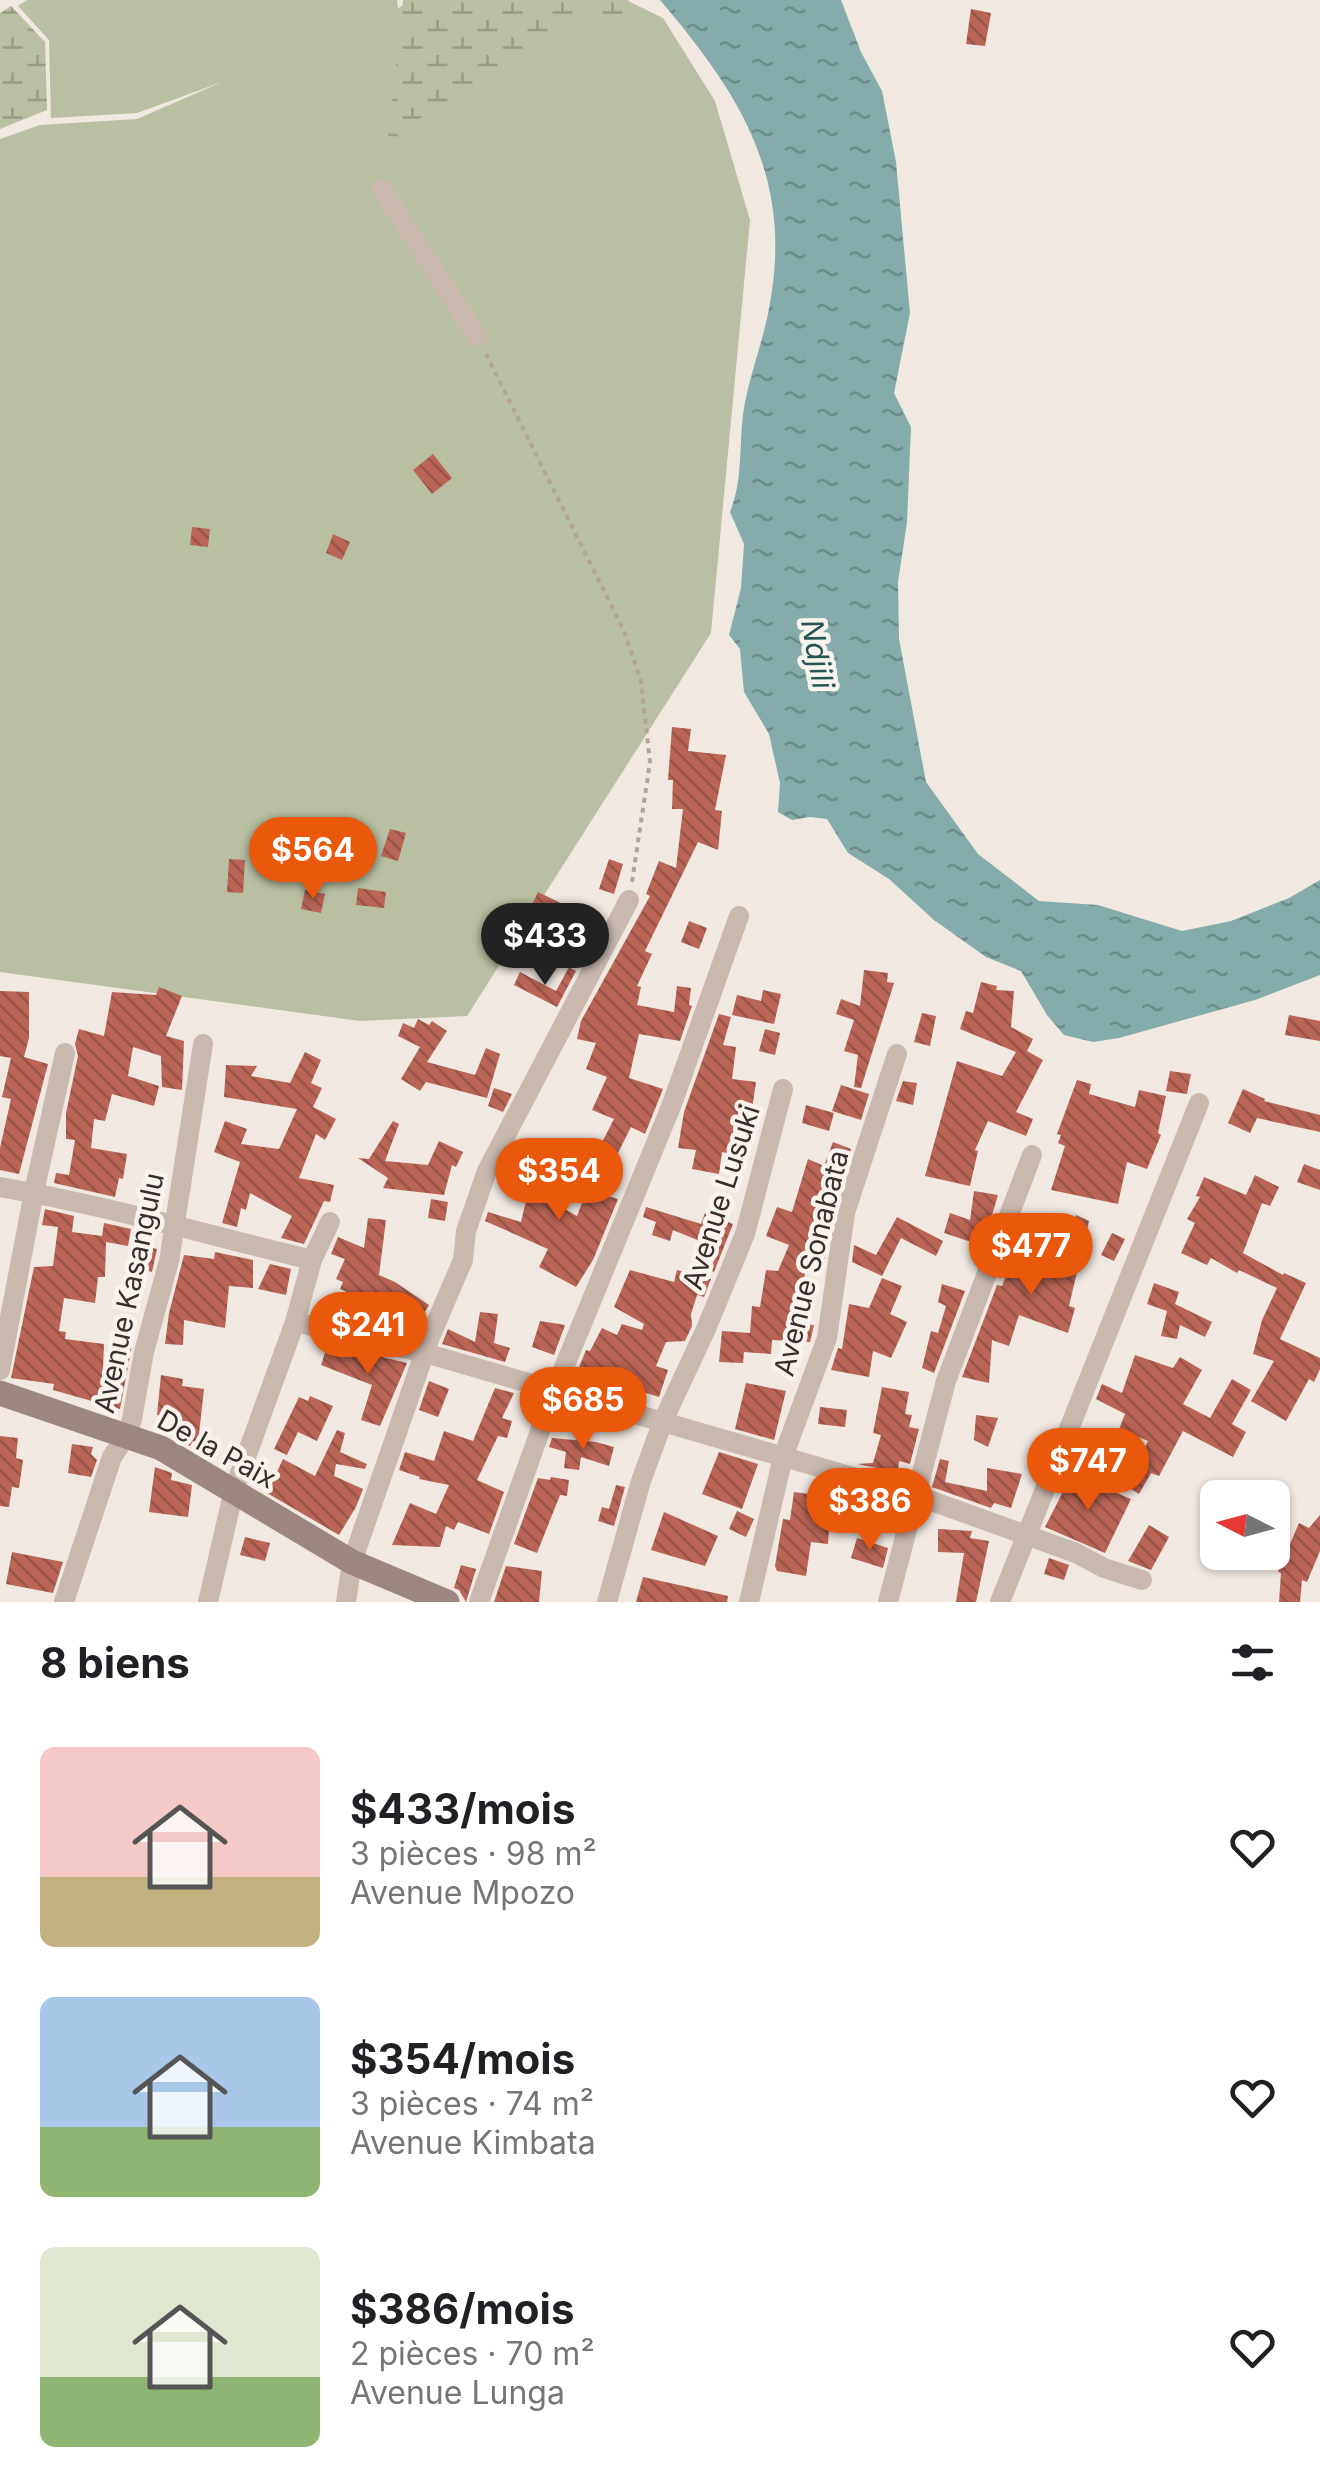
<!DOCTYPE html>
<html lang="fr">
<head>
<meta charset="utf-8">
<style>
  :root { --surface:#fff; --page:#f2f2f2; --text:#202124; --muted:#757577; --accent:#ea580c }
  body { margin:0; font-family:Inter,sans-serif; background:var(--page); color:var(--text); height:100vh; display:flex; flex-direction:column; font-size:38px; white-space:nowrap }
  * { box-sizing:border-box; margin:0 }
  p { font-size:32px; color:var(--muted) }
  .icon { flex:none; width:55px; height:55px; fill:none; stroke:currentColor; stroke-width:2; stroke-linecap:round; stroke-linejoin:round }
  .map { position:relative; height:1602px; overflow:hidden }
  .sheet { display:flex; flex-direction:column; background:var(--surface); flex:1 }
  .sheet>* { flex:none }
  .needle { width:65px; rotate:276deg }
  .controls { position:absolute; left:1200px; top:1480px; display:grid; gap:20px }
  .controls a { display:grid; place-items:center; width:90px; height:90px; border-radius:15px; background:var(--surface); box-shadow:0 2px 8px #0004; font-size:50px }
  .price { position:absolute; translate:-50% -85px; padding:0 22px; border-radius:35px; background:var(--accent); color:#fff; font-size:32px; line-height:65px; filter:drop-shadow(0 2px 5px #0008) }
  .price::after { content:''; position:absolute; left:50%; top:60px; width:30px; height:22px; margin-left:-15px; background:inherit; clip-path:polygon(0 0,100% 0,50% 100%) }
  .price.active { background:#222; color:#fff }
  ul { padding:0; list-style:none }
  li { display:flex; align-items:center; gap:30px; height:250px; padding:0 40px }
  li span { display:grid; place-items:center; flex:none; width:280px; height:200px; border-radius:15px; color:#555 }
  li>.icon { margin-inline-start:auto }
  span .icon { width:120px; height:120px; fill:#fffc; stroke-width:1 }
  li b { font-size:42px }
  h2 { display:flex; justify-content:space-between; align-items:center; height:120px; padding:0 40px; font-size:42px }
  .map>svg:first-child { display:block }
  .green { fill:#b9bfa2 }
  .wetland { fill:url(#wetland-marsh) }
  .water { fill:url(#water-ripples) }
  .building { fill:url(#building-back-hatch) }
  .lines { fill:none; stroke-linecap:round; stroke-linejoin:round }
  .path { stroke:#b4a298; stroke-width:4; stroke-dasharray:5 5; stroke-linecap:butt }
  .street { stroke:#c9b8ae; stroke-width:20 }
  .secondary { stroke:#9c8780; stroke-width:25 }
  .labels { text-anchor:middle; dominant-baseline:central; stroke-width:9; stroke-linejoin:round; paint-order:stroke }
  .street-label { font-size:28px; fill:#382e2c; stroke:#f9f3ee }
  .water-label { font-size:30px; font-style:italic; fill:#255654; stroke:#f9f3ee }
</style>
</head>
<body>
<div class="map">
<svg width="1320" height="1602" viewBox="0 0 1320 1602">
  <defs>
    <pattern id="wetland-marsh" width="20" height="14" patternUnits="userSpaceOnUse" patternTransform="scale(2.5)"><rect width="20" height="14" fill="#b9bfa2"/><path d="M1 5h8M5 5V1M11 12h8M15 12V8" fill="none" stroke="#979c84"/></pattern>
    <pattern id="water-ripples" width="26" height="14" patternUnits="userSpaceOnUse" patternTransform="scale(2.5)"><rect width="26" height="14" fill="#83acaa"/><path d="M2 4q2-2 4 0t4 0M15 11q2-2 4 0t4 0" fill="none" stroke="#6c8c8b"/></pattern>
    <pattern id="building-back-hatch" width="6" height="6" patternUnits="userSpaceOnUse" patternTransform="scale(2.5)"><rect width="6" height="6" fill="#ba6556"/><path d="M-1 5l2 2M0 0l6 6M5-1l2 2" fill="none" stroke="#985447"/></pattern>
  </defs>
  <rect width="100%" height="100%" fill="#f1e8e2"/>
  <polygon class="green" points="27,0 397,0 398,8 417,0 626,0 663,18 715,101 750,220 711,633 467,1016 360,1021 0,972 0,139 40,125 137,119 222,82 137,113 51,118 49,40 18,6"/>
  <g class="wetland">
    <polygon points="403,0 628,0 644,20 558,20 540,52 463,91 414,122 392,164 386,158"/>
    <polygon points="11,6 45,42 47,110 0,129 0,13"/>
  </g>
  <path class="water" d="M660,0H841L861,52L882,91L896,162L910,313L894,393L911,427L907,522L898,582L899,639L926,782L978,854L1039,901L1098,905L1182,931L1231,921L1289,898L1320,880V975L1255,1000L1119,1038L1093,1042L1064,1035L1047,1015L1021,971L986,957L934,920L889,879L848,853L827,819L810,817L792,820L778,812L780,783L769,734L744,692L740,649L729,635L741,588L744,544L730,512C743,480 739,448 743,415C748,377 764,341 770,303C793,176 739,93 660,0Z"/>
  <g class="building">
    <polygon points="971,9 991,13 985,46 966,44"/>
    <polygon points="433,454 452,478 432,494 413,470"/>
    <polygon points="192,527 210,529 208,547 190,545"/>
    <polygon points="333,534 350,542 342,560 326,553"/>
    <polygon points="672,727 691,729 688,751 726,755 715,810 722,811 718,850 698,842 645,951 652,954 637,986 641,987 637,1005 674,1012 677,986 691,988 689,1005 692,1006 680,1041 639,1034 629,1078 663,1089 645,1134 631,1127 616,1157 599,1148 614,1119 592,1110 607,1077 586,1069 596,1043 577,1039 581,1021 650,896 646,894 659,861 676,868 683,809 672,809 673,780 668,780"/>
    <polygon points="390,829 406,833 398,861 381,856"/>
    <polygon points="229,859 245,860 243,893 227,892"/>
    <polygon points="609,859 623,864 614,894 599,889"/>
    <polygon points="358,888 386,892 384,908 356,905"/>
    <polygon points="305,890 325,894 321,913 301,909"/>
    <polygon points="538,892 583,914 583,920 578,930 546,913 517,954 510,950"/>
    <polygon points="689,921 707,928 699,949 681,942"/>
    <polygon points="569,967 576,971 557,1007 514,985 520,972 556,991"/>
    <polygon points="864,970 888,973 887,982 894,983 861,1088 854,1087 858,1055 844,1051 854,1020 836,1014 841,999 860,1006"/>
    <polygon points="981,982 997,986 996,990 1014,991 1011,1027 1033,1039 1027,1051 1043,1060 1016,1112 1033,1119 1026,1136 988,1121 975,1150 978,1151 970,1186 925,1176 957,1061 1002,1076 1016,1052 960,1029 966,1011 973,1013"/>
    <polygon points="159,987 182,996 166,1036 184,1041 182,1090 162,1087 161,1056 133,1047 128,1076 159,1086 154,1106 112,1094 105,1121 94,1119 91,1148 127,1154 123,1179 119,1178 115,1197 54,1183 56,1173 69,1175 75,1140 66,1139 66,1113 78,1056 75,1044 79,1029 104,1036 112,992 156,995"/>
    <polygon points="763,990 781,994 774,1024 732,1015 737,995 761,1001"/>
    <polygon points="0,991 29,992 29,1038 24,1057 48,1064 19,1174 0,1170 0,1148 11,1099 2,1097 11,1058 0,1056"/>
    <polygon points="922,1013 936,1016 930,1046 914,1042"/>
    <polygon points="719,1014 731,1017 723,1045 736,1047 732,1079 756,1082 745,1157 722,1152 719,1174 692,1169 696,1150 678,1148 684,1112"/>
    <polygon points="1289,1015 1320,1021 1320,1041 1285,1035"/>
    <polygon points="418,1019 429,1025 432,1021 447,1031 427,1062 475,1075 486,1048 500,1054 487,1098 426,1082 420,1091 401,1079 420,1047 398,1036 403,1023 414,1028"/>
    <polygon points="765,1029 780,1033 775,1055 759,1051"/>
    <polygon points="305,1052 321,1060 311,1083 322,1088 313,1107 336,1119 325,1140 316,1134 299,1178 334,1185 330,1202 324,1201 304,1244 281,1238 292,1216 250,1193 246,1210 241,1208 237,1227 222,1223 240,1162 214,1152 225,1121 247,1129 241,1144 279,1149 297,1109 224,1097 226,1065 257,1066 251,1076 290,1083"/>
    <polygon points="1170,1071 1191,1074 1187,1094 1166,1091"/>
    <polygon points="1077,1080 1091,1084 1089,1094 1135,1107 1139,1090 1166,1096 1158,1133 1161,1135 1147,1169 1127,1162 1118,1204 1051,1190 1065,1146 1058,1143 1061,1135 1057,1134"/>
    <polygon points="903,1081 917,1083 913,1105 896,1101"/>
    <polygon points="841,1085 869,1094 861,1120 832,1111"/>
    <polygon points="494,1088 512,1094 503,1112 488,1106"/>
    <polygon points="1243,1089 1265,1099 1264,1101 1320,1115 1320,1132 1257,1118 1250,1133 1228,1123"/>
    <polygon points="806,1105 834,1113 829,1131 802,1123"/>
    <polygon points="393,1121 399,1124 385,1161 428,1165 439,1141 463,1152 456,1167 452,1165 444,1195 383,1188 388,1178 358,1158 369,1159"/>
    <polygon points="833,1142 851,1149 832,1209 824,1263 807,1256 799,1324 814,1325 810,1342 772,1340 771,1354 744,1352 743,1363 719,1362 722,1331 750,1333 752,1306 760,1307 766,1270 778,1271 789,1245 766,1236 777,1207 792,1212 808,1159 824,1166"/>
    <polygon points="528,1149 562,1168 545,1197 555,1199 554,1203 577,1216 587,1190 618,1199 593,1260 576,1287 539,1267 548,1249 485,1221 488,1212 521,1222 532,1175 518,1168"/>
    <polygon points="1304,1164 1320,1170 1320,1190 1297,1182"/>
    <polygon points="1255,1175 1279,1187 1270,1206 1262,1203 1243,1253 1283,1275 1284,1273 1306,1283 1280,1339 1320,1358 1320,1369 1314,1382 1309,1379 1286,1421 1251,1401 1274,1361 1253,1354 1262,1320 1277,1288 1239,1270 1237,1273 1211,1258 1207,1265 1181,1253 1195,1223 1187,1219 1200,1197 1196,1196 1204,1177 1246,1195"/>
    <polygon points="974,1191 998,1195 983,1246 944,1233 950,1213 970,1220"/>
    <polygon points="431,1199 448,1202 445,1221 428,1218"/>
    <polygon points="646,1207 701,1224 705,1213 733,1224 714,1272 710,1270 719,1249 673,1230 670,1241 652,1235 656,1222 643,1217"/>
    <polygon points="45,1209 74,1216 72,1232 102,1236 104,1223 131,1229 128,1246 106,1242 105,1277 98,1277 95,1303 64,1298 59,1331 66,1332 65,1339 104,1344 103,1368 113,1369 120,1336 133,1340 120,1409 53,1390 54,1384 11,1378 34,1267 53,1266 58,1227 42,1225"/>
    <polygon points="1076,1215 1089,1221 1069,1306 1075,1308 1068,1333 1019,1315 1009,1346 992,1340 989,1383 962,1377 997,1285 1002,1286 1012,1260 1037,1270 1051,1234 1069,1241"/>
    <polygon points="897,1217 943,1241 936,1256 901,1238 882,1276 852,1262 854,1245 876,1255"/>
    <polygon points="368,1218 386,1220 379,1275 395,1282 429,1305 411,1334 379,1312 383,1307 340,1289 343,1282 336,1279 345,1259 331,1254 338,1237 364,1248"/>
    <polygon points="1112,1233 1125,1239 1114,1261 1101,1255"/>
    <polygon points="139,1245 157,1249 152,1272 134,1268"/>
    <polygon points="215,1252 253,1260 253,1288 229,1286 225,1328 184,1320 183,1345 165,1344 169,1313 184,1255 214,1259"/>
    <polygon points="270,1264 291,1269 286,1295 258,1289"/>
    <polygon points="630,1270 674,1282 677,1270 711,1279 704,1297 697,1295 691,1314 692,1326 685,1341 666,1342 656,1366 668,1370 659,1397 623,1386 622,1390 589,1381 587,1386 573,1382 586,1350 590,1351 602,1328 617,1335 622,1324 642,1330 644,1324 614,1307"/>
    <polygon points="882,1278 902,1286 890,1314 907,1322 891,1358 873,1351 869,1377 831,1370 838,1348 842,1349 849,1304 869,1308"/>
    <polygon points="1154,1283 1179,1292 1175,1304 1212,1322 1205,1337 1180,1325 1177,1339 1161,1336 1167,1311 1147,1304"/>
    <polygon points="942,1284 965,1291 934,1373 922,1368 931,1331 938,1333 946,1306 938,1302"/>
    <polygon points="480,1312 498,1314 494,1343 510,1348 505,1362 442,1344 448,1329 475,1342"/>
    <polygon points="540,1321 565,1325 554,1355 532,1347"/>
    <polygon points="328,1344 407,1363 380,1426 361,1420 372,1385 321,1365"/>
    <polygon points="1135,1355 1173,1368 1180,1357 1202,1370 1183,1404 1210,1418 1232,1379 1251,1390 1232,1424 1246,1432 1233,1457 1183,1431 1159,1476 1151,1473 1139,1494 1126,1486 1148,1441 1119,1429 1125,1414 1096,1399 1102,1384 1122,1393"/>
    <polygon points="161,1375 183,1379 182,1386 204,1389 198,1443 193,1441 190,1446 168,1434 177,1418 157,1415"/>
    <polygon points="429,1381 449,1389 438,1417 419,1410"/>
    <polygon points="746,1383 786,1391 774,1440 735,1429"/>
    <polygon points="882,1387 909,1392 905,1414 912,1415 909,1427 919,1429 910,1464 899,1461 898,1472 857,1464 873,1463 881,1435 873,1433"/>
    <polygon points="495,1388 514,1393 502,1418 512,1421 507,1438 498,1436 477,1480 504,1492 489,1534 458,1522 454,1530 446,1526 440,1547 392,1545 410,1503 436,1514 449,1485 419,1479 420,1477 399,1470 405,1452 434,1461 444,1431 473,1441"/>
    <polygon points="310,1396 333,1406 317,1441 298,1432 287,1455 274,1449 299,1397 308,1401"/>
    <polygon points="820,1407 847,1410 845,1427 818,1424"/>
    <polygon points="976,1415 998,1418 988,1447 974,1440"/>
    <polygon points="337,1430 345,1433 340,1452 367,1464 365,1469 336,1464 334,1476 363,1489 356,1507 339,1535 267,1493 283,1459 315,1476"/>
    <polygon points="1089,1430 1112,1440 1105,1455 1083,1445"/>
    <polygon points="0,1436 18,1438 16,1458 23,1460 19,1488 12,1487 9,1507 0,1506"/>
    <polygon points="552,1438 596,1442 614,1447 609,1466 581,1457 579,1470 564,1468 566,1452 549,1447"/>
    <polygon points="72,1444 93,1447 91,1454 97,1460 91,1477 68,1473"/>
    <polygon points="719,1452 758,1464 742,1509 702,1494"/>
    <polygon points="940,1459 949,1461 945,1482 987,1491 987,1468 1022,1474 1011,1508 994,1503 991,1508 932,1487"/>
    <polygon points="155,1467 172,1473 171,1480 192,1485 188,1517 149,1512"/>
    <polygon points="1072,1474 1131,1499 1105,1553 1045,1527"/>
    <polygon points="551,1477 569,1480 567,1496 560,1495 537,1553 514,1544 538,1478 550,1480"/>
    <polygon points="616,1485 625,1487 614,1526 598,1521 602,1507 609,1509"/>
    <polygon points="794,1492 823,1496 821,1511 830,1512 828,1544 811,1542 806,1576 777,1571 775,1566 783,1519 790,1520"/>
    <polygon points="737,1511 754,1519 746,1537 729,1529"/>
    <polygon points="664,1512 718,1536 705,1566 651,1550"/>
    <polygon points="1320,1515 1320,1551 1307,1582 1302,1580 1300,1602 1279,1602 1281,1573 1278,1572 1299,1523 1309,1528"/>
    <polygon points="1149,1525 1169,1537 1151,1570 1128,1561"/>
    <polygon points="938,1529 972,1531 970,1538 989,1541 976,1602 956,1602 964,1553 938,1552"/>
    <polygon points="245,1537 270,1543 265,1561 240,1555"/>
    <polygon points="857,1538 888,1548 883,1568 851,1558"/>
    <polygon points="12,1552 63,1562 53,1593 6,1584"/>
    <polygon points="1049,1558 1069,1565 1064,1580 1044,1574"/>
    <polygon points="461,1565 476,1569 466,1602 459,1590 454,1588"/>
    <polygon points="506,1566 542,1571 539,1602 494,1602"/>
    <polygon points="643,1577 728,1596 727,1602 636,1602"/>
  </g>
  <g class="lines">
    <polyline class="path" points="486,354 624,631 641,681 650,762 632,882"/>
    <g class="street">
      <polyline points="382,189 477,336"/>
      <path d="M0,1187C105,1205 208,1235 312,1260"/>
      <polyline points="295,1322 425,1353 915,1495 1076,1553 1104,1568 1142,1580"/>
      <polyline points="0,1370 34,1192 65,1053"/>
      <polyline points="64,1602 112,1457 127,1435 132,1419 144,1352 169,1261 203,1044"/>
      <polyline points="208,1602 234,1490 295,1322 312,1260 330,1222"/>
      <polyline points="346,1602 352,1562 430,1337 463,1260 466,1231 487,1171 629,900"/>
      <polyline points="479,1602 554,1392 672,1104 739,916"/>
      <polyline points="607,1602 641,1481 663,1421 706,1329 745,1234 783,1089"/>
      <polyline points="749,1602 783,1457 827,1338 845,1213 897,1054"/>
      <polyline points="888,1602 946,1381 1032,1155"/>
      <polyline points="1000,1602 1199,1103"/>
    </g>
    <polyline class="secondary" points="0,1393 161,1448 352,1562 447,1602"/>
  </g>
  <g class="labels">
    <g class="street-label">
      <text transform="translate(721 1197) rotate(-72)">Avenue Lusuki</text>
      <text transform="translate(811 1263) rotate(-76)">Avenue Sonabata</text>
      <text transform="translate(129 1293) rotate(-78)">Avenue Kasangulu</text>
      <text transform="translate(217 1449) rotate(29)">De la Paix</text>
    </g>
    <g class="water-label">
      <text transform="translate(818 654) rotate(80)">Ndjili</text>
    </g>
  </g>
</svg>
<div class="controls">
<a><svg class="needle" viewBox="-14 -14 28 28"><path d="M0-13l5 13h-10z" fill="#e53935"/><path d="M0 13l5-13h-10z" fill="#757577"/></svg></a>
</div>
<b class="price" style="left:313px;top:902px">$564</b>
<b class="price active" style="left:545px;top:988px">$433</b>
<b class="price" style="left:559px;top:1223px">$354</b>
<b class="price" style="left:1031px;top:1298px">$477</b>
<b class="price" style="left:368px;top:1377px">$241</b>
<b class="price" style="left:583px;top:1452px">$685</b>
<b class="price" style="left:1088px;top:1513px">$747</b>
<b class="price" style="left:870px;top:1553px">$386</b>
</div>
<section class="sheet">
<h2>8 biens<svg class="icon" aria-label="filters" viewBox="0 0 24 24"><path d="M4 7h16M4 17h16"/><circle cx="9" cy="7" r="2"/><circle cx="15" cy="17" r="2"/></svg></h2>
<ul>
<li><span style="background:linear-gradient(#f6c9c9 65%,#c2b280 0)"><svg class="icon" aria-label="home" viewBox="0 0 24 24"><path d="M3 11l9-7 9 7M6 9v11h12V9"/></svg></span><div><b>$433/mois</b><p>3 pièces · 98 m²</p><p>Avenue Mpozo</p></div><svg class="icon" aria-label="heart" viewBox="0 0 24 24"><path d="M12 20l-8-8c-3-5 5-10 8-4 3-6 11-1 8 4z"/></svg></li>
<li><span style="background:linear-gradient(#a9c7e8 65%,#8fb573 0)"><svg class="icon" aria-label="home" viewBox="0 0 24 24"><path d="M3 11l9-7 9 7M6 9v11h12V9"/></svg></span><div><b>$354/mois</b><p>3 pièces · 74 m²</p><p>Avenue Kimbata</p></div><svg class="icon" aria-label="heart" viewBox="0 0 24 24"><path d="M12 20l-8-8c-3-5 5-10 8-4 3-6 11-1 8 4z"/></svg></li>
<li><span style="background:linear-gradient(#dfe7d0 65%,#8fb573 0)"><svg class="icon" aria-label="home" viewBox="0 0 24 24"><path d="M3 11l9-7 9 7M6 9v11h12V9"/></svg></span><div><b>$386/mois</b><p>2 pièces · 70 m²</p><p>Avenue Lunga</p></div><svg class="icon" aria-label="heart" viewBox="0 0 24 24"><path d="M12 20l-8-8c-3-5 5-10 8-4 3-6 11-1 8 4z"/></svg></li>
</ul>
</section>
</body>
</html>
